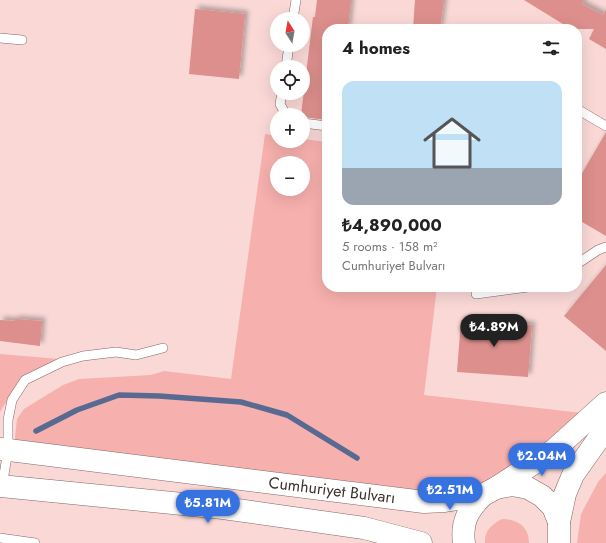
<!DOCTYPE html>
<html lang="en">
<head>
<meta charset="utf-8">
<style>
  :root { --surface:#fff; --page:#f6f6f6; --text:#222; --muted:#767676; --accent:#3772e1 }
  body { margin:0; font-family:Jost,sans-serif; background:var(--page); color:var(--text); height:100vh; display:flex; flex-direction:column; font-size:15px; white-space:nowrap }
  * { box-sizing:border-box; margin:0 }
  p { font-size:13px; color:var(--muted) }
  .icon { flex:none; width:22px; height:22px; fill:none; stroke:currentColor; stroke-width:2; stroke-linecap:round; stroke-linejoin:round }
  .map { position:relative; flex:1; overflow:hidden }
  .details { position:absolute; left:322px; top:24px; width:260px; height:268px; display:flex; flex-direction:column; background:var(--surface); border-radius:16px; box-shadow:0 4px 16px #0002 }
  .details>* { flex:none }
  .needle { width:26px; rotate:349deg }
  .fabs { position:absolute; left:270px; top:12px; display:grid; gap:8px }
  .fabs a { display:grid; place-items:center; width:40px; height:40px; border-radius:50%; background:var(--surface); box-shadow:0 4px 16px #0002; font-size:20px }
  .price { position:absolute; translate:-50% -34px; padding:0 9px; border-radius:14px; background:var(--accent); color:#fff; font-size:13px; line-height:26px; filter:drop-shadow(0 1px 2px #0008) }
  .price::after { content:''; position:absolute; left:50%; top:24px; width:12px; height:9px; margin-left:-6px; background:inherit; clip-path:polygon(0 0,100% 0,50% 100%) }
  .price.on { background:#222; color:#fff }
  ul { padding:0; list-style:none }
  li { display:grid; align-content:center; gap:8px; height:212px; padding:0 20px }
  li span { display:grid; place-items:center; height:124px; border-radius:12px; color:#555 }
  li>.icon { margin-inline-start:auto }
  span .icon { width:72px; height:72px; fill:#fffc; stroke-width:1 }
  li b { font-size:17px }
  h2 { display:flex; justify-content:space-between; align-items:center; height:48px; padding:0 20px; font-size:17px }
  .map>svg:first-child { display:block }
  .grass { fill:#f6b0ad; fill-rule:evenodd }
  .lines { fill:none; stroke-linecap:round; stroke-linejoin:round }
  .stream { stroke:#586a92; stroke-width:5.5 }
  .building { fill:#dc8f8c; filter:url(#shadow) }
  .service-casing { stroke:#846766; stroke-width:10 }
  .tertiary-casing { stroke:#846766; stroke-width:23 }
  .service { stroke:#fff; stroke-width:9 }
  .tertiary { stroke:#fff; stroke-width:22 }
  .labels { text-anchor:middle; dominant-baseline:central; stroke-width:3.5; stroke-linejoin:round; paint-order:stroke }
  .street-label { font-size:16px; fill:#3b2f2e; stroke:#fff }
</style>
</head>
<body>
<div class="map">
<svg width="606" height="543" viewBox="0 0 606 543">
  <defs>
    <filter id="shadow"><feDropShadow dx="3.5" dy="-3.5" stdDeviation="2" flood-color="#0004"/></filter>
  </defs>
  <rect width="100%" height="100%" fill="#f9d8d6"/>
  <g class="grass">
    <path d="M265,134L277,136V141H303V139L327,142V287H437L424,395L582,413L549,445L506,474L464,491L432,494L17,447L15,438L17,419L24,409L63,385L79,379L151,375L164,371L231,379ZM277,163H303V189H277Z"/>
    <path d="M0,354L71,360C43,373 15,384 0,412Z"/>
    <polygon points="606,473 606,543 577,543 581,514 598,482"/>
    <path d="M502,519C518,519 529,527 529,543H485C484,531 492,524 502,519Z"/>
  </g>
  <g class="lines">
    <polyline class="stream" points="36,431 77,410 119,395 159,396 241,402 287,415 357,458"/>
  </g>
  <g class="building">
    <polygon points="317,0 351,0 348,29 327,29 327,120 303,117 303,115 301,115 313,17 315,17"/>
    <polygon points="415,0 444,0 440,29 413,29"/>
    <polygon points="524,0 584,0 582,4 603,15 606,10 606,49 589,39 594,29 571,29"/>
    <polygon points="195,9 245,14 239,79 189,74"/>
    <polygon points="606,132 606,236 577,219 577,182"/>
    <polygon points="606,265 606,351 564,316"/>
    <polygon points="15,319 42,321 40,346 0,341 0,320 15,321"/>
    <polygon points="461,320 532,325 528,377 457,372"/>
  </g>
  <g class="lines">
    <defs>
      <g id="service">
        <polyline points="293,19 296,0"/>
        <polyline points="0,38 22,40"/>
        <polyline points="286,67 289,45"/>
        <polyline points="282,93 280,104 286,115"/>
        <polyline points="577,109 606,126"/>
        <polyline points="303,123 327,126"/>
        <polyline points="577,264 598,250 606,247"/>
        <polyline points="476,294 528,287"/>
        <polyline points="2,487 8,450 8,420 12,400 25,380 62,362 83,356 116,352 136,355 163,348"/>
        <polyline points="0,538 35,543"/>
      </g>
      <g id="tertiary">
        <polyline points="0,449 424,502 445,501 483,495 496,488 554,450 606,403"/>
        <polyline points="0,486 223,508 364,528 421,543"/>
        <polyline points="496,488 512,485 528,488 542,496 553,507 559,522"/>
        <path d="M464,543C461,522 468,510 483,495"/>
        <polyline points="559,543 559,522 565,494 573,475 606,428"/>
      </g>
    </defs>
    <use href="#service" class="service-casing"/>
    <use href="#tertiary" class="tertiary-casing"/>
    <use href="#service" class="service"/>
    <use href="#tertiary" class="tertiary"/>
  </g>
  <g class="labels">
    <g class="street-label">
      <text transform="translate(332 490) rotate(7)">Cumhuriyet Bulvarı</text>
    </g>
  </g>
</svg>
<div class="fabs">
<a><svg class="needle" viewBox="-14 -14 28 28"><path d="M0-13l5 13h-10z" fill="#e53935"/><path d="M0 13l5-13h-10z" fill="#767676"/></svg></a>
<a><svg class="icon" aria-label="locate" viewBox="0 0 24 24"><circle cx="12" cy="12" r="6"/><path d="M12 2v4M12 18v4M2 12h4M18 12h4"/></svg></a>
<a>+</a>
<a>−</a>
</div>
<b class="price on" style="left:494px;top:348px">₺4.89M</b>
<b class="price" style="left:542px;top:477px">₺2.04M</b>
<b class="price" style="left:450px;top:511px">₺2.51M</b>
<b class="price" style="left:208px;top:524px">₺5.81M</b>
<section class="details">
<h2>4 homes<svg class="icon" aria-label="filters" viewBox="0 0 24 24"><path d="M4 7h16M4 17h16"/><circle cx="9" cy="7" r="2"/><circle cx="15" cy="17" r="2"/></svg></h2>
<ul>
<li><span style="background:linear-gradient(#bfe0f5 70%,#9aa5b1 0)"><svg class="icon" aria-label="home" viewBox="0 0 24 24"><path d="M3 11l9-7 9 7M6 9v11h12V9"/></svg></span><div><b>₺4,890,000</b><p>5 rooms · 158 m²</p><p>Cumhuriyet Bulvarı</p></div></li>
</ul>
</section>
</div>
</body>
</html>
